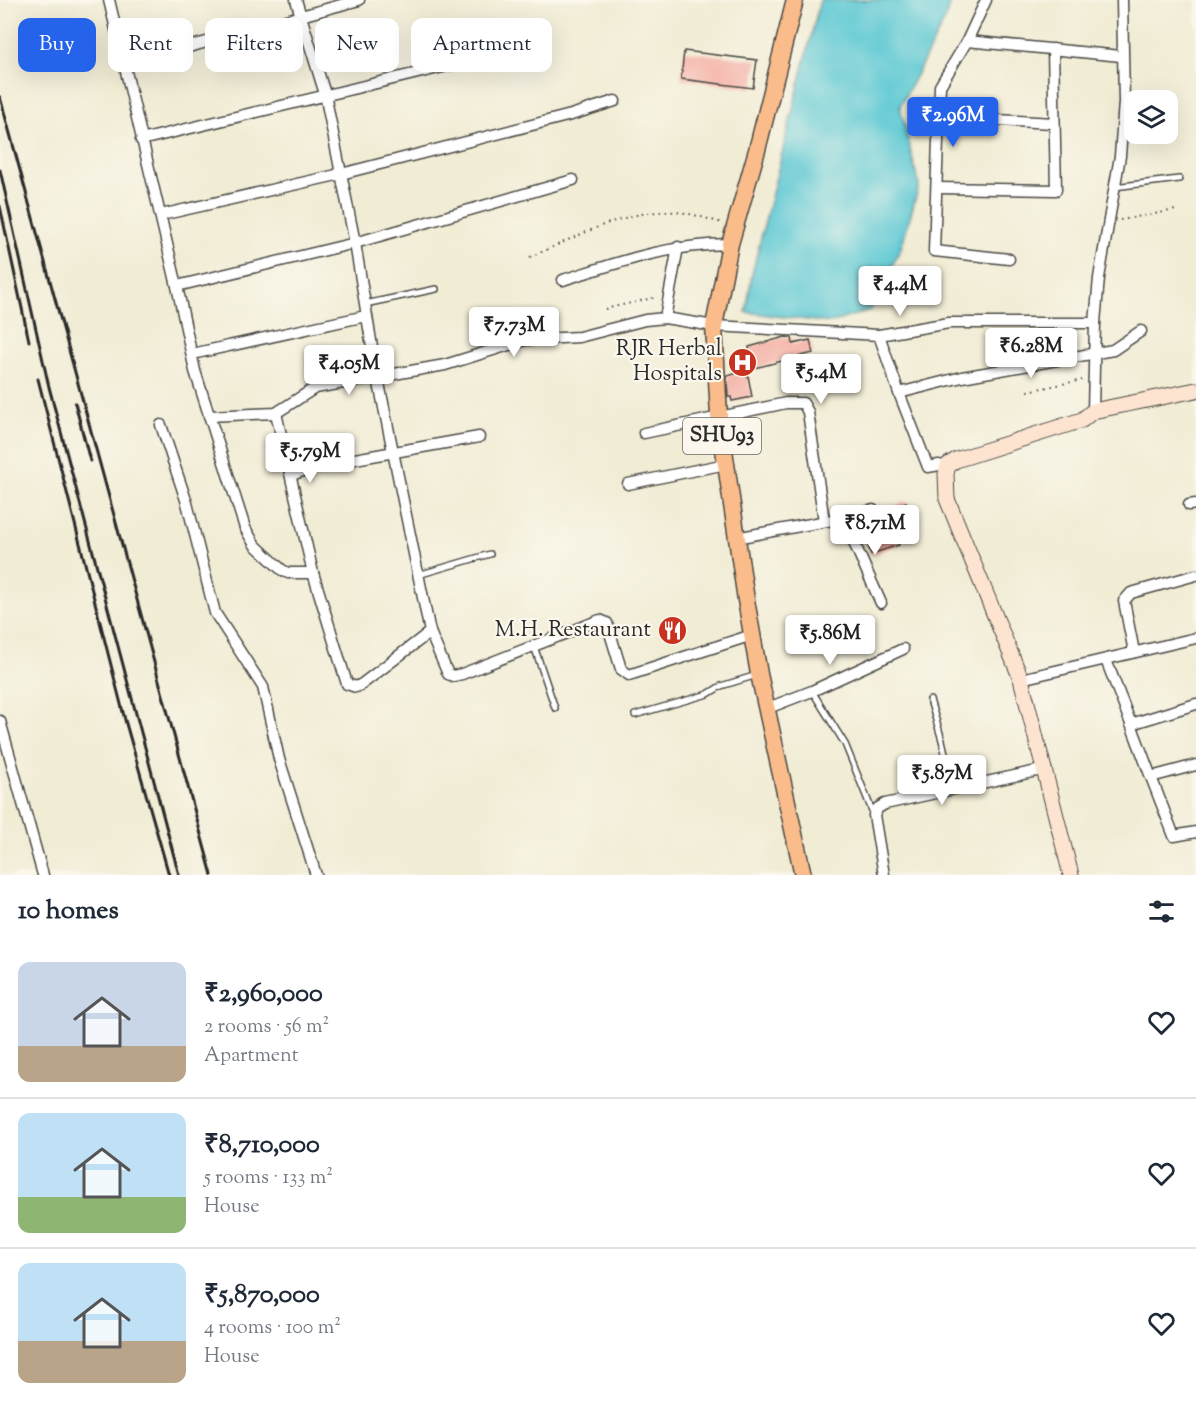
<!DOCTYPE html>
<html lang="en">
<head>
<meta charset="utf-8">
<style>
  :root { --surface:#fff; --page:#f2f2f3; --text:#1f2937; --muted:#747a83; --line:#e0e1e3; --accent:#2563eb }
  body { margin:0; font-family:"Sorts Mill Goudy",serif; background:var(--page); color:var(--text); height:100vh; display:flex; flex-direction:column; font-size:22px; white-space:nowrap }
  * { box-sizing:border-box; margin:0 }
  p { font-size:20px; color:var(--muted) }
  .icon { flex:none; width:33px; height:33px; fill:none; stroke:currentColor; stroke-width:2; stroke-linecap:round; stroke-linejoin:round }
  .map { position:relative; height:875px; overflow:hidden }
  .side { display:flex; flex-direction:column; background:var(--surface); flex:1 }
  .side>* { flex:none }
  .banner { position:absolute; left:18px; top:18px; width:600px; height:54px; display:flex; gap:12px }
  .controls { position:absolute; left:1124px; top:90px; display:grid; gap:12px }
  .controls a { display:grid; place-items:center; width:54px; height:54px; border-radius:12px; background:var(--surface); box-shadow:0 6px 24px #0002; font-size:30px }
  .price { position:absolute; translate:-50% -51px; padding:0 14px; border-radius:6px; background:#fff; color:#222; font-size:20px; line-height:39px; filter:drop-shadow(0 2px 3px #0008) }
  .price::after { content:''; position:absolute; left:50%; top:36px; width:18px; height:14px; margin-left:-9px; background:inherit; clip-path:polygon(0 0,100% 0,50% 100%) }
  .price.active { background:var(--accent); color:#fff }
  ul { padding:0; list-style:none }
  li { display:flex; align-items:center; gap:18px; height:150px; padding:0 18px }
  li+li { border-top:2px solid var(--line) }
  li span { display:grid; place-items:center; flex:none; width:168px; height:120px; border-radius:12px; color:#555 }
  li>.icon { margin-inline-start:auto }
  span .icon { width:72px; height:72px; fill:#fffc; stroke-width:1 }
  li b { font-size:26px }
  h2 { display:flex; justify-content:space-between; align-items:center; height:72px; padding:0 18px; font-size:26px }
  .pill { padding:0 21px; border-radius:12px; background:var(--surface); box-shadow:0 6px 24px #0002; font-size:21px; line-height:54px }
  .pill.active { background:var(--accent); color:#fff }
  .map>svg:first-child { display:block }
  .water { fill:#5cc8d3; stroke:#447a7f; stroke-width:1.5 }
  .building { fill:#f4afa4 }
  .lines { fill:none; stroke-linecap:round; stroke-linejoin:round }
  .lane-casing { stroke:#494844; stroke-width:8 }
  .street-casing { stroke:#494844; stroke-width:13 }
  .secondary-casing { stroke:#494844; stroke-width:17 }
  .primary-casing { stroke:#494844; stroke-width:19 }
  .path { stroke:#494844; stroke-width:2; stroke-dasharray:1.5 4.5; stroke-linecap:butt }
  .lane { stroke:#fff; stroke-width:5 }
  .street { stroke:#fff; stroke-width:10 }
  .secondary { stroke:#fde4d0; stroke-width:15 }
  .primary { stroke:#f9bc8a; stroke-width:16 }
  .rail { stroke:#2b2b2b; stroke-width:3 }
  .labels { text-anchor:middle; dominant-baseline:central; stroke-width:4.5; stroke-linejoin:round; paint-order:stroke }
  .shield { fill:#fbf7ec; stroke:#696865; stroke-width:1.5 }
  .shield-label { font-size:21px; font-weight:bold; fill:#2b2b2b }
  .poi-label { font-size:22px; fill:#2b2b2b; stroke:#fbf7ec; text-anchor:end }
</style>
</head>
<body>
<div class="map">
<svg width="1196" height="875" viewBox="0 0 1196 875">
  <rect width="100%" height="100%" fill="#fbf7ec"/>
  <filter id="ink" filterUnits="userSpaceOnUse"><feTurbulence type="fractalNoise" baseFrequency=".0167" numOctaves="2"/><feDisplacementMap in="SourceGraphic" scale="12" xChannelSelector="R" yChannelSelector="G"/><feConvolveMatrix kernelMatrix="1 2 1 2 8 2 1 2 1" color-interpolation-filters="sRGB"/></filter>
  <filter id="wash" filterUnits="userSpaceOnUse"><feTurbulence type="fractalNoise" baseFrequency=".008" numOctaves="4" result="noise"/><feDisplacementMap in="SourceGraphic" scale="24" xChannelSelector="R" yChannelSelector="G"/><feGaussianBlur stdDeviation="1.35" result="paint"/><feColorMatrix in="noise" values="0 0 0 0 0 0 0 0 0 0 0 0 0 0 0 0 0 1.4 0 .05"/><feComposite in="paint" operator="in"/></filter>
  <g filter="url(#wash)">
    <rect width="100%" height="100%" fill="#f1ecd4"/>
    <polygon class="water" points="820,0 950,0 945,20 900,106 919,186 901,248 870,310 831,323 746,312 752,274"/>
    <g id="blocks">
      <g class="building">
        <polygon points="684,51 757,60 753,88 681,79"/>
        <polygon points="785,337 792,338 793,344 810,340 813,353 747,370 752,397 732,401 731,397 728,397 727,376 735,374 731,359 750,354 749,347"/>
        <polygon points="906,502 913,522 893,529 899,545 871,554 863,529 889,520 886,509"/>
      </g>
    </g>
  </g>
  <g filter="url(#ink)">
    <use href="#blocks" fill-opacity="0" stroke="#494844" stroke-width="1.5"/>
    <g class="lines">
      <defs>
        <g id="lane">
          <polyline points="1114,187 1179,179"/>
          <polyline points="365,304 436,289"/>
          <polyline points="418,575 490,554"/>
          <polyline points="534,646 555,708"/>
          <polyline points="812,691 845,744 873,813"/>
          <polyline points="930,700 942,740 953,789"/>
          <polyline points="635,715 708,694 721,686 757,675"/>
        </g>
        <g id="street">
          <polyline points="109,0 177,286 355,243 573,180"/>
          <polyline points="296,0 325,94 355,243 374,359 430,632 448,674 453,676 462,674 600,620 607,623 621,669 629,675 752,635"/>
          <polyline points="986,0 967,41 940,86 934,251 1009,259"/>
          <polyline points="967,41 1121,56"/>
          <polyline points="123,65 359,0"/>
          <polyline points="940,117 1054,123"/>
          <polyline points="141,140 525,47"/>
          <polyline points="937,188 1056,190 1053,49"/>
          <polyline points="161,215 341,174 571,115 615,101"/>
          <path d="M563,280C623,261 666,245 730,244"/>
          <polyline points="177,286 195,371 245,528 255,545 282,570 288,573 313,573"/>
          <polyline points="665,318 678,247"/>
          <polyline points="1095,323 949,323 879,335 899,393 962,377 1113,350 1141,331"/>
          <polyline points="192,354 366,316"/>
          <polyline points="899,393 928,467 939,465 948,468"/>
          <polyline points="1093,411 1095,323 1099,278 1120,156 1124,102 1122,0"/>
          <polyline points="276,413 313,573 347,684 356,687 362,684 430,632"/>
          <polyline points="209,416 276,413 315,388 445,365 525,340 579,337 645,320 665,318 714,326 879,335"/>
          <polyline points="161,425 187,503 215,613 263,687 279,759 316,875"/>
          <polyline points="644,433 786,403 803,403 808,412 824,521"/>
          <polyline points="291,475 321,465 479,437"/>
          <polyline points="628,484 726,464"/>
          <polyline points="1189,505 1196,504"/>
          <polyline points="873,510 843,518 881,603"/>
          <polyline points="736,538 843,518"/>
          <polyline points="1134,652 1124,601 1131,593 1196,575"/>
          <polyline points="1106,660 1131,724"/>
          <polyline points="1021,679 1196,638"/>
          <polyline points="768,708 812,691 903,649"/>
          <polyline points="0,721 43,875"/>
          <polyline points="1196,765 1151,777 1174,836 1196,832"/>
          <polyline points="1151,777 1131,724 1196,704"/>
          <polyline points="884,875 874,815 878,808 885,804 1046,769"/>
        </g>
        <polyline id="secondary" points="1071,875 1021,679 947,499 946,474 948,465 956,460 1082,420 1093,411 1196,390"/>
        <polyline id="primary" points="795,0 757,150 730,244 714,326 719,416 746,600 759,674 803,875"/>
      </defs>
      <use href="#lane" class="lane-casing"/>
      <use href="#street" class="street-casing"/>
      <use href="#secondary" class="secondary-casing"/>
      <use href="#primary" class="primary-casing"/>
      <g class="path">
        <polyline points="1120,220 1176,210"/>
        <path d="M530,257C576,238 625,208 676,212C692,213 707,219 722,223"/>
        <polyline points="605,309 657,297"/>
        <polyline points="1028,391 1082,380"/>
      </g>
      <use href="#lane" class="lane"/>
      <use href="#street" class="street"/>
      <use href="#secondary" class="secondary"/>
      <use href="#primary" class="primary"/>
      <g class="rail">
        <polyline points="0,97 212,875"/>
        <polyline points="0,170 49,387 179,875"/>
        <polyline points="0,206 29,341"/>
        <polyline points="38,379 125,720 169,875"/>
        <polyline points="75,403 90,461"/>
      </g>
    </g>
  </g>
  <defs>
    <symbol id="hospital-disc" viewBox="-11 -11 22 22"><circle r="9.5" fill="#c8321e" stroke="#fbf7ec"/><path d="M-5-5h3v3.5h4V-5h3V5h-3V1.5h-4V5h-3Z" fill="#fff"/></symbol>
    <symbol id="restaurant-disc" viewBox="-11 -11 22 22"><circle r="9.5" fill="#c8321e" stroke="#fbf7ec"/><path d="M-5-6h1v4h1v-4h1v4h1v-4h1v5L-1.5 .5V6h-2V.5L-5-1ZM5-6V6H3V1.5H1.5Q1.5-4 5-6Z" fill="#fff"/></symbol>
  </defs>
  <g fill-rule="evenodd">
    <use href="#hospital-disc" x="726" y="346" width="33" height="33"/>
    <use href="#restaurant-disc" x="656" y="614" width="33" height="33"/>
  </g>
  <g class="labels">
    <rect class="shield" x="683" y="418" width="78" height="36" rx="4.5"/>
    <g class="shield-label">
      <text x="722" y="436">SHU93</text>
    </g>
    <g class="poi-label">
      <text x="722" y="350">RJR Herbal<tspan x="722" dy="25">Hospitals</tspan></text>
      <text x="651" y="631">M.H. Restaurant</text>
    </g>
  </g>
</svg>
<div class="controls">
<a><svg class="icon" aria-label="layers" viewBox="0 0 24 24"><path d="M12 4l9 5-9 5-9-5zM3 14l9 5 9-5"/></svg></a>
</div>
<b class="price active" style="left:953px;top:148px">₹2.96M</b>
<b class="price" style="left:900px;top:317px">₹4.4M</b>
<b class="price" style="left:514px;top:358px">₹7.73M</b>
<b class="price" style="left:1031px;top:379px">₹6.28M</b>
<b class="price" style="left:349px;top:396px">₹4.05M</b>
<b class="price" style="left:821px;top:405px">₹5.4M</b>
<b class="price" style="left:310px;top:484px">₹5.79M</b>
<b class="price" style="left:875px;top:556px">₹8.71M</b>
<b class="price" style="left:830px;top:666px">₹5.86M</b>
<b class="price" style="left:942px;top:806px">₹5.87M</b>
<div class="banner">
<a class="pill active">Buy</a>
<a class="pill">Rent</a>
<a class="pill">Filters</a>
<a class="pill">New</a>
<a class="pill">Apartment</a>
</div>
</div>
<section class="side">
<h2>10 homes<svg class="icon" aria-label="filters" viewBox="0 0 24 24"><path d="M4 7h16M4 17h16"/><circle cx="9" cy="7" r="2"/><circle cx="15" cy="17" r="2"/></svg></h2>
<ul>
<li><span style="background:linear-gradient(#c9d6e8 70%,#b9a48a 0)"><svg class="icon" aria-label="home" viewBox="0 0 24 24"><path d="M3 11l9-7 9 7M6 9v11h12V9"/></svg></span><div><b>₹2,960,000</b><p>2 rooms · 56 m²</p><p>Apartment</p></div><svg class="icon" aria-label="heart" viewBox="0 0 24 24"><path d="M12 20l-8-8c-3-5 5-10 8-4 3-6 11-1 8 4z"/></svg></li>
<li><span style="background:linear-gradient(#bfe0f5 70%,#8fb573 0)"><svg class="icon" aria-label="home" viewBox="0 0 24 24"><path d="M3 11l9-7 9 7M6 9v11h12V9"/></svg></span><div><b>₹8,710,000</b><p>5 rooms · 133 m²</p><p>House</p></div><svg class="icon" aria-label="heart" viewBox="0 0 24 24"><path d="M12 20l-8-8c-3-5 5-10 8-4 3-6 11-1 8 4z"/></svg></li>
<li><span style="background:linear-gradient(#bfe0f5 65%,#b9a48a 0)"><svg class="icon" aria-label="home" viewBox="0 0 24 24"><path d="M3 11l9-7 9 7M6 9v11h12V9"/></svg></span><div><b>₹5,870,000</b><p>4 rooms · 100 m²</p><p>House</p></div><svg class="icon" aria-label="heart" viewBox="0 0 24 24"><path d="M12 20l-8-8c-3-5 5-10 8-4 3-6 11-1 8 4z"/></svg></li>
</ul>
</section>
</body>
</html>
